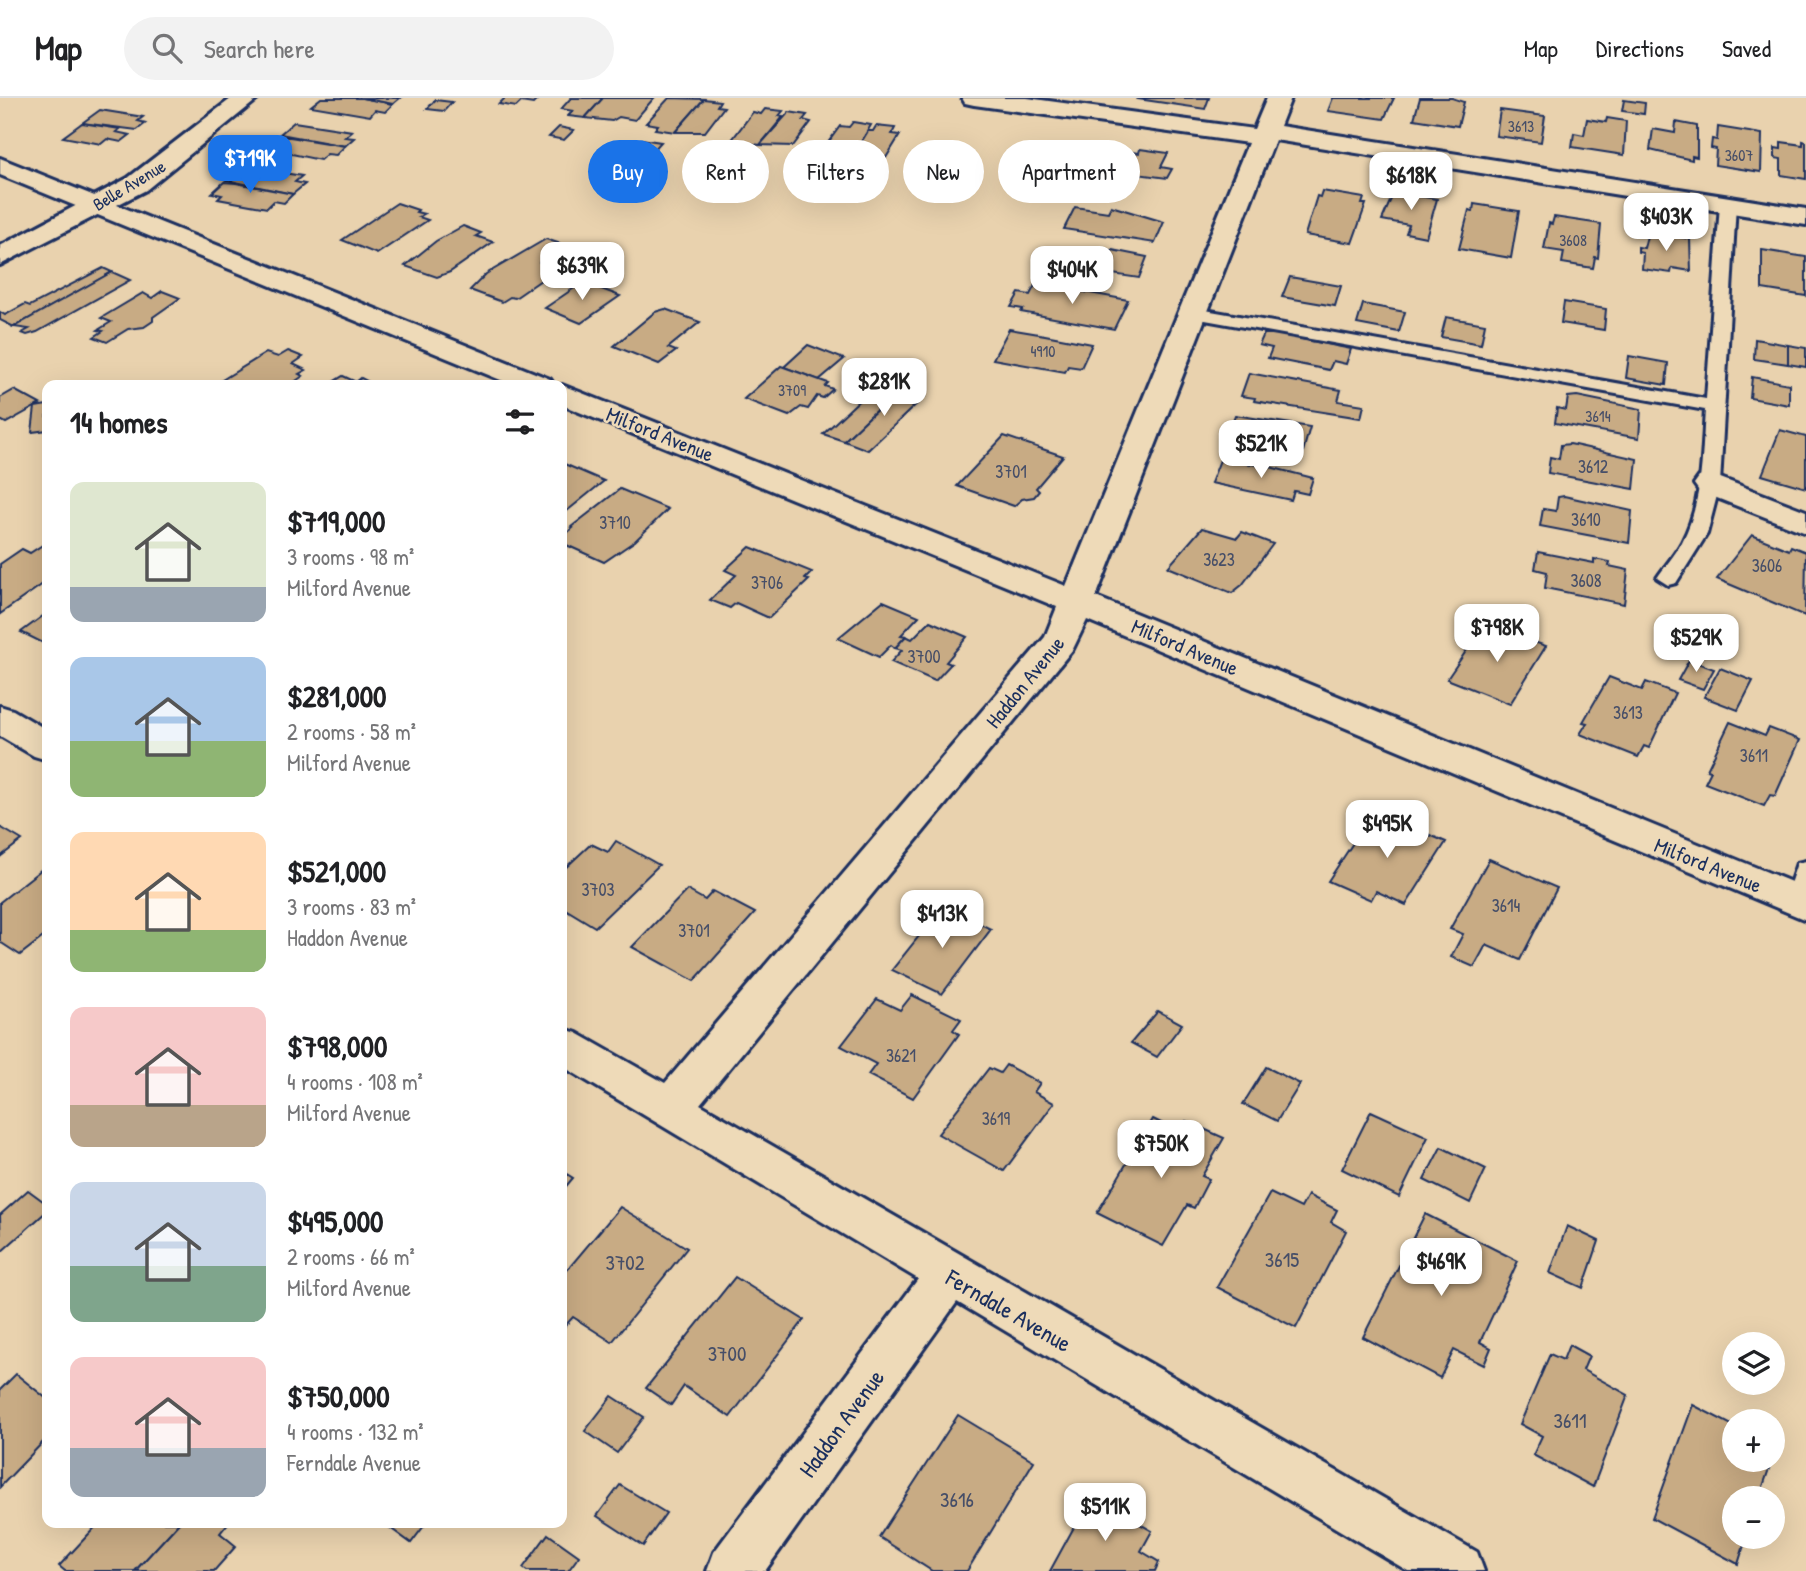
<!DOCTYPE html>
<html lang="en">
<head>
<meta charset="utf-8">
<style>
  :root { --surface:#fff; --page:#f2f2f2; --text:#202124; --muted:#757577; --line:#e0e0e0; --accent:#1a73e8 }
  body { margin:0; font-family:"Patrick Hand",sans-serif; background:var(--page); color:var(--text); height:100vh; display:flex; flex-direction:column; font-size:26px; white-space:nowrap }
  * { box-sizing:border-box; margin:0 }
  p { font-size:23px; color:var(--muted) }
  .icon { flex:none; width:38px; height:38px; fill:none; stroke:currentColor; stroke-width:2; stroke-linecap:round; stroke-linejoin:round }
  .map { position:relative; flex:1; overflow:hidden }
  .side { position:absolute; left:42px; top:282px; width:525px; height:1148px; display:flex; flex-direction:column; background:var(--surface); border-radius:14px; box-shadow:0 7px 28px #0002 }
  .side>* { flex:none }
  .hud { position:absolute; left:588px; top:42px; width:665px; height:63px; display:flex; gap:14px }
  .buttons { position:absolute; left:1722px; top:1234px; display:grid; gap:14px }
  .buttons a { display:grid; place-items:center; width:63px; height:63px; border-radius:50%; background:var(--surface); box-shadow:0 7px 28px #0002; font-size:35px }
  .price { position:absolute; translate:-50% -60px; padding:0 16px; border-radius:14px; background:#fff; color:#222; font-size:23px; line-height:46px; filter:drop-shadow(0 2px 4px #0008) }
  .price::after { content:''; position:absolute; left:50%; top:42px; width:21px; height:16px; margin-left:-10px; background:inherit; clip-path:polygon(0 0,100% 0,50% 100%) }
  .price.on { background:var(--accent); color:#fff }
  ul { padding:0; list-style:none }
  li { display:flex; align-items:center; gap:21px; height:175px; padding:0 28px }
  li span { display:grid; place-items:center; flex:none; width:196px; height:140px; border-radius:14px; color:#555 }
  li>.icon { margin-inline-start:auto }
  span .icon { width:84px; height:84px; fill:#fffc; stroke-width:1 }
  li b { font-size:30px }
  h2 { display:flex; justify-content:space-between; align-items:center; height:84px; padding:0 28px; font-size:30px }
  .chip { padding:0 24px; border-radius:32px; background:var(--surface); box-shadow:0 7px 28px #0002; font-size:24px; line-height:63px }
  .chip.on { background:var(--accent); color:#fff }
  header { display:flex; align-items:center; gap:42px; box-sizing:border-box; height:98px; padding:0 35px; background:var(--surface); border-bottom:2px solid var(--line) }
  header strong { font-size:33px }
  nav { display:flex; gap:38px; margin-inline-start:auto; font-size:24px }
  .search { width:490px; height:63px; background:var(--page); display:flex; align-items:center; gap:18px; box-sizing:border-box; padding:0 24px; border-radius:38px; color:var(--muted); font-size:26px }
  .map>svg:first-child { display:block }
  .building { fill:#c8ab84; stroke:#1b2f5e; stroke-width:2 }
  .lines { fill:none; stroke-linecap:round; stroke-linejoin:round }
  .lane-casing { stroke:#1b2f5e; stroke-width:6 }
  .street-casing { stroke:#1b2f5e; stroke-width:6 }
  .secondary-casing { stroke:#1b2f5e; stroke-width:6 }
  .lane { fill:#eedab8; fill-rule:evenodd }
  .street { fill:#eedab8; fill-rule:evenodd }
  .secondary { fill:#eedab8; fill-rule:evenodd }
  .labels { text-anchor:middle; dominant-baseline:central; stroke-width:5; stroke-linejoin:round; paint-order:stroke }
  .far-number-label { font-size:16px; fill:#464e68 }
  .far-street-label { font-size:18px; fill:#1b2f5e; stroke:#eedab8 }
  .number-label { font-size:18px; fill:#464e68 }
  .street-label { font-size:21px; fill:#1b2f5e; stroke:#eedab8 }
  .near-number-label { font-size:21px; fill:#464e68 }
  .near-street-label { font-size:24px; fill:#1b2f5e; stroke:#eedab8 }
</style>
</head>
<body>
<header>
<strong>Map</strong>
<div class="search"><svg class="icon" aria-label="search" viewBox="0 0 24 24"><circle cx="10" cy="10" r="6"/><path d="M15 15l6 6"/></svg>Search here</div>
<nav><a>Map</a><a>Directions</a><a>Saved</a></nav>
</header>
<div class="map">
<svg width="1806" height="1473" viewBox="0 0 1806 1473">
  <rect width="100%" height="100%" fill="#e9d2ae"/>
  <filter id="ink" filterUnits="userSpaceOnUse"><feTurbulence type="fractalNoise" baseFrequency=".0143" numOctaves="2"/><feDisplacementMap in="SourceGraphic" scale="14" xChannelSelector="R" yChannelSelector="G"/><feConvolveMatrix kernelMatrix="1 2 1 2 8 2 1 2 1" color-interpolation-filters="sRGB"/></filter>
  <g filter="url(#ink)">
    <g class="building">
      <polygon points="321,0 362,0 393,6 385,14 375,12 370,18 311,8"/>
      <polygon points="362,0 400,0 393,6"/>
      <polygon points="505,0 539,0 533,6 521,4 516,9 499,6"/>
      <polygon points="571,0 603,0 585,20 568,18 573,13 561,11"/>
      <polygon points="603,0 654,0 635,22 619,19 612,23 585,20"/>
      <polygon points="669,0 704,1 675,34 655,31 658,27 646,25"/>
      <polygon points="1209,0 1205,11 1138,1 1139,0"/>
      <polygon points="1333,0 1394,0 1384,21 1328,13"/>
      <polygon points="1420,0 1452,0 1464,4 1458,28 1414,21"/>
      <polygon points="704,1 720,3 717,8 724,9 705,34 675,34"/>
      <polygon points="435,2 452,4 444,13 427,11"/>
      <polygon points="1624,2 1645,5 1644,16 1622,13"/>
      <polygon points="765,11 783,13 779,18 783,19 760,47 731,43 753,14 761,16"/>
      <polygon points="100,12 143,19 138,23 146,25 137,32 82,25"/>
      <polygon points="1500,12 1545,18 1541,44 1496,38"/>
      <polygon points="789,14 807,17 803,22 811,24 793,48 760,47"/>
      <polygon points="1607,20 1626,23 1624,57 1572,49 1574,35 1584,37 1587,21 1606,24"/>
      <polygon points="294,24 352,33 345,39 354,40 345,48 280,36"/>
      <polygon points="853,24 871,27 851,61 822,53 840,28 849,29"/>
      <polygon points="1676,24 1697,28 1697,59 1692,58 1692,62 1650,52 1653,31 1675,35"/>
      <polygon points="82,25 120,31 116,34 130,37 121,44 107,41 101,46 63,39"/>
      <polygon points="876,28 895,30 892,36 900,37 884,63 878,66 851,61 868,33 873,33"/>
      <polygon points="559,29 574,32 564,42 549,39"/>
      <polygon points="1718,29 1762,36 1761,74 1715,67 1716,51 1711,50 1712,41 1717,42"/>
      <polygon points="277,39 290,39 345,48 336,57 327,56 320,62 263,50"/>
      <polygon points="641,41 661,44 653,53 633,49"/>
      <polygon points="1803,43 1806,44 1806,81 1781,77 1781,61 1775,60 1775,50 1781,51 1781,44 1803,47"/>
      <polygon points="1140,51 1168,55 1161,69 1172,71 1167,80 1092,70 1096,61 1110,63 1115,52 1139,55"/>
      <polygon points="253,70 302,78 295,84 305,86 293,96 226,82 239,71 249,73"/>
      <polygon points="224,84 236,85 293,96 284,105 274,103 267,110 218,101 222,97 212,95"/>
      <polygon points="1322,93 1364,100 1362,106 1366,106 1352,145 1305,137 1317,98 1320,99"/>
      <polygon points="1394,94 1437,101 1426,139 1406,135 1409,127 1382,122"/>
      <polygon points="397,105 418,112 416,114 424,116 419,119 428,122 377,156 342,142"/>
      <polygon points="1474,106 1519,113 1511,160 1459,151 1469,112 1473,113"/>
      <polygon points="1111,108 1164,124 1155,145 1064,131 1075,109 1108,114"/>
      <polygon points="1554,119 1601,126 1598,160 1595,159 1593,170 1562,165 1564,154 1544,151 1549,125 1552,126"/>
      <polygon points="463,128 481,135 476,138 493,144 450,174 437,179 405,168 436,143"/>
      <polygon points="1648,134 1690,141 1691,173 1672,170 1671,175 1642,171 1643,155 1638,154 1638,149 1644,150"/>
      <polygon points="546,141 564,147 540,164 557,171 515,200 510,199 502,204 470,192 486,176"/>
      <polygon points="1112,152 1147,159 1139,180 1085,172 1094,153 1110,156"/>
      <polygon points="1762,152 1806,159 1806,198 1762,191"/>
      <polygon points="103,170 112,174 14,229 0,222 0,214 5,217 25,206 30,208"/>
      <polygon points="112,174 130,182 37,234 27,237 22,235 29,231 14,229"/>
      <polygon points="1290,179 1341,188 1335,208 1282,199"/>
      <polygon points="583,184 620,198 581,225 545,210"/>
      <polygon points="1036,185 1128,202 1114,231 1021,214 1023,211 1011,209 1019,195 1030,197"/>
      <polygon points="162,193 180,200 153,219 153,223 144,229 128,231 107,244 94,239 103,233 98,232 111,224 101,220 143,195 152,200"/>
      <polygon points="1564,204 1606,211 1604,232 1561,225"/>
      <polygon points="1363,206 1405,214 1399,234 1357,226"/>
      <polygon points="665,211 700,224 668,250 676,253 659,266 614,248 655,214"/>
      <polygon points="1446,219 1485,226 1481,246 1441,239"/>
      <polygon points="1009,231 1045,237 1092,246 1081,270 1068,268 1065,274 993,261"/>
      <polygon points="1264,236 1277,236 1351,251 1346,266 1333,263 1329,272 1268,260 1272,250 1259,247"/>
      <polygon points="1755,241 1788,247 1788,266 1754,261"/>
      <polygon points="808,247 844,261 819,282 784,269"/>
      <polygon points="1788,247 1806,250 1806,269 1788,266"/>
      <polygon points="288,253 303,259 293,266 306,272 299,276 303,278 290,287 234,287 222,282 266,255 278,259"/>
      <polygon points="1629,258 1668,265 1666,287 1626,280"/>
      <polygon points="781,268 828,285 825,288 833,291 823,300 817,298 808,311 801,309 789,318 744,301"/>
      <polygon points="1249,275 1341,292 1338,303 1364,307 1361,320 1254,303 1255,300 1241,298"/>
      <polygon points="343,278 356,284 361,280 369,284 364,287 328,287"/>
      <polygon points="1752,279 1789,286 1789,307 1750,300"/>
      <polygon points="881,282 901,289 844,343 823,336"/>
      <polygon points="901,289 925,298 868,352 844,343"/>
      <polygon points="14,292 40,306 6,325 0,322 0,300"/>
      <polygon points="1577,298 1641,311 1639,340 1555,325 1557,310 1566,312 1568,299"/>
      <polygon points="47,307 47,332 32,334 35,309"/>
      <polygon points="1235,317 1310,329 1302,357 1238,343 1239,340 1227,338"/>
      <polygon points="1780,332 1806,339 1806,390 1762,377"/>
      <polygon points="1004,338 1063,358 1036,390 1039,393 1034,399 1022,401 1014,408 957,388"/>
      <polygon points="1570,346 1637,361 1634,391 1548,375 1550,359 1559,361 1561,347"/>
      <polygon points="1220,362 1266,368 1313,380 1308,396 1294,393 1291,402 1211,385"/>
      <polygon points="562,365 604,383 562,417"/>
      <polygon points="620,391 668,411 635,443 604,464 562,445 562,439 573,430 571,429"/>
      <polygon points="1564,398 1632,413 1629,445 1540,428 1543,411 1556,413 1558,399"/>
      <polygon points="1202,430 1237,440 1242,434 1273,446 1242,487 1232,495 1168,469"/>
      <polygon points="1752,437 1789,452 1791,448 1806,454 1805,518 1717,481"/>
      <polygon points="47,444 47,483 0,516 0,466 22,451 30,455"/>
      <polygon points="750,449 812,474 805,481 809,482 769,520 736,505 730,510 710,502 736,477 725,472"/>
      <polygon points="1538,454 1594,465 1594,461 1610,464 1609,468 1628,472 1624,506 1545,490 1547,474 1535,471"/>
      <polygon points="883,503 919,518 901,537 906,538 895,550 891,547 879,559 838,540"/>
      <polygon points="47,515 47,547 21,534"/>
      <polygon points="930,523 967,539 946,564 951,566 935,583 891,564 902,552 895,550 906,538 912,541"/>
      <polygon points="1484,527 1546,548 1510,606 1447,581"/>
      <polygon points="1689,562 1714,571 1703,591 1678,582"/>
      <polygon points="1720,570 1753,583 1738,612 1704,599"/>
      <polygon points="1609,579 1642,592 1646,584 1675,595 1649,650 1644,648 1638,659 1580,636 1587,625 1583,624"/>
      <polygon points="1730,624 1765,638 1769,630 1800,642 1775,698 1770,697 1764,708 1705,685 1711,673 1707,672"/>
      <polygon points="1374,713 1446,744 1406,807 1376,793 1371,802 1328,783"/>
      <polygon points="0,729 22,742 0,759"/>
      <polygon points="616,743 659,767 595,829 562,809 562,773 591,746 608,754"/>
      <polygon points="1489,761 1557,790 1520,862 1486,847 1474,869 1451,859 1463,836 1450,831"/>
      <polygon points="47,767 47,836 20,857 0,844 0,804"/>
      <polygon points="687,792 705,802 713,793 755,815 694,883 632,849"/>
      <polygon points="943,808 991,831 942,896 892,872"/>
      <polygon points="912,897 961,921 953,932 959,936 913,1000 868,977 876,966 841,948 877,901 900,912"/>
      <polygon points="1158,913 1182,926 1157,959 1131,945"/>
      <polygon points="1006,967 1040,985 1034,994 1054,1005 1004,1073 938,1036 989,970 1000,975"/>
      <polygon points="1266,969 1300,986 1277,1023 1243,1006"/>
      <polygon points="1371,1013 1428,1039 1399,1099 1342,1071"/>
      <polygon points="1153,1021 1179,1034 1186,1023 1224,1040 1202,1078 1209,1081 1194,1110 1187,1107 1163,1148 1097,1115"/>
      <polygon points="1441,1049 1486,1071 1470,1105 1424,1082"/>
      <polygon points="562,1073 573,1080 562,1093"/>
      <polygon points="28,1092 47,1106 47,1113 1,1154 0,1117"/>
      <polygon points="1270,1095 1301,1110 1308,1097 1337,1112 1331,1124 1346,1133 1296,1230 1217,1189"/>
      <polygon points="620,1109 687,1150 612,1244 573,1219 564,1229 562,1227 562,1178"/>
      <polygon points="1425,1116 1518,1163 1480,1244 1491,1250 1484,1267 1454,1252 1440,1280 1363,1239"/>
      <polygon points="1567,1128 1599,1143 1583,1190 1550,1175"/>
      <polygon points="735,1179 804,1222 730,1319 684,1288 671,1307 646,1290"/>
      <polygon points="1569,1247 1589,1258 1583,1272 1628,1297 1593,1389 1533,1357 1542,1338 1520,1326 1550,1256 1563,1262"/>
      <polygon points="16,1276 47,1301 47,1340 0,1389 0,1292"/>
      <polygon points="612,1298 644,1319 617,1355 585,1333"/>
      <polygon points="1693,1307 1734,1328 1734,1362 1772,1362 1759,1400 1734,1400 1734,1438 1747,1438 1738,1466 1652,1420"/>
      <polygon points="958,1317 1034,1363 967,1473 932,1473 879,1439"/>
      <polygon points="620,1387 666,1415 643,1448 597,1418"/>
      <polygon points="1091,1398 1152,1433 1141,1453 1159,1464 1155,1473 1050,1473"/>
      <polygon points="100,1424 180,1424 135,1473 65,1473 59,1468"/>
      <polygon points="180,1424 229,1424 220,1435 236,1448 214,1473 135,1473"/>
      <polygon points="382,1424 427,1424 411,1445"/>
      <polygon points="548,1436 579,1458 568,1473 527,1473 523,1470"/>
    </g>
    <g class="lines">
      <defs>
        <g id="lane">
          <path d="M1728,101L1736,106L1720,386L1707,436L1676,485L1668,487L1657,480C1665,468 1675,457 1682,444C1703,404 1702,357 1705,312L1194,220L1185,215L1194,210L1706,301L1720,106Z"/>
          <polygon points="1806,763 1806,811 1797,814 1788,811 1784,804 1797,765"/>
        </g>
        <g id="street">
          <polygon points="962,0 1027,0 1254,31 1267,0 1291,0 1280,28 1806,111 1806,127 1275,42 1096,499 1806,790 1806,822 1087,522 1073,551 700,1006 1477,1454 1484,1473 1408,1473 957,1204 765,1473 707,1473 714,1454 918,1181 562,968 562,930 577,935 665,985 1045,539 1057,509 562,307 562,287 1066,488 1248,45 974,7 965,5"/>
          <polygon points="0,60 550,281 554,287 513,287 0,77"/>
          <polygon points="1710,376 1806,413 1806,435 1699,393 1694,386 1699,379"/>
          <polygon points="0,608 13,612 47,632 47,662 34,658 0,638"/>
        </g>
        <polygon id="secondary" points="232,0 259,0 146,92 0,167 0,148 128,80"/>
      </defs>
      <use href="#lane" class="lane-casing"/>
      <use href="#street" class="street-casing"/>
      <use href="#secondary" class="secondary-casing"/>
      <use href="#lane" class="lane"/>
      <use href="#street" class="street"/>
      <use href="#secondary" class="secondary"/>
    </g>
  </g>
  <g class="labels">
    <g class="far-number-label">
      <text x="1521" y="28">3613</text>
      <text x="1739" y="57">3607</text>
      <text x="1573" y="142">3608</text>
      <text x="1043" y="253">4910</text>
      <text x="792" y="292">3709</text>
      <text x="1598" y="318">3614</text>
    </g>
    <g class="far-street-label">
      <text transform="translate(129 87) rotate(-31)">Belle Avenue</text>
    </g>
    <g class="number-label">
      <text x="1593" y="368">3612</text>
      <text x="1011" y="373">3701</text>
      <text x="1586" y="421">3610</text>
      <text x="615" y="424">3710</text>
      <text x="1219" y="461">3623</text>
      <text x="1767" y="467">3606</text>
      <text x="1586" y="482">3608</text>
      <text x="767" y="484">3706</text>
      <text x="924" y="558">3700</text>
      <text x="1628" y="614">3613</text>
      <text x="1754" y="657">3611</text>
      <text x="598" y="791">3703</text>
      <text x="1506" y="807">3614</text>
      <text x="694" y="832">3701</text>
      <text x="901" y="957">3621</text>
      <text x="996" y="1020">3619</text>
    </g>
    <g class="street-label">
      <text transform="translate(660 336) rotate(22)">Milford Avenue</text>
      <text transform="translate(1185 549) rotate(23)">Milford Avenue</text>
      <text transform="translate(1025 584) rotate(-51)">Haddon Avenue</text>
      <text transform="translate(1708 767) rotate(22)">Milford Avenue</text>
    </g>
    <g class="near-number-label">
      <text x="1282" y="1161">3615</text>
      <text x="625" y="1164">3702</text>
      <text x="727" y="1255">3700</text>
      <text x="1570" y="1322">3611</text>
      <text x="957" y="1401">3616</text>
    </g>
    <g class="near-street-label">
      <text transform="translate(1009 1212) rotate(30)">Ferndale Avenue</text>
      <text transform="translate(841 1325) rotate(-54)">Haddon Avenue</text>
    </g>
  </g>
</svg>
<div class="buttons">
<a><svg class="icon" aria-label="layers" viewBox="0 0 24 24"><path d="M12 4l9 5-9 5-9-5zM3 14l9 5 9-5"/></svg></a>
<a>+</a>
<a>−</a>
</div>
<b class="price on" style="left:250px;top:97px">$719K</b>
<b class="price" style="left:1411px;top:114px">$618K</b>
<b class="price" style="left:1666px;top:155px">$403K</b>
<b class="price" style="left:582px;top:204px">$639K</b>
<b class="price" style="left:1072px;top:208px">$404K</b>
<b class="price" style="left:884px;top:320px">$281K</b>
<b class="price" style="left:1261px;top:382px">$521K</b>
<b class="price" style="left:1497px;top:566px">$798K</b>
<b class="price" style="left:1696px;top:576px">$529K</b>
<b class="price" style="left:1387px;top:762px">$495K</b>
<b class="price" style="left:942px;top:852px">$413K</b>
<b class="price" style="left:1161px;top:1082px">$750K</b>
<b class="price" style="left:1441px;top:1200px">$469K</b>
<b class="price" style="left:1105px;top:1445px">$511K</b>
<div class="hud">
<a class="chip on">Buy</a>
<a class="chip">Rent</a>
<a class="chip">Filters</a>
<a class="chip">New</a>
<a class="chip">Apartment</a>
</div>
<section class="side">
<h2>14 homes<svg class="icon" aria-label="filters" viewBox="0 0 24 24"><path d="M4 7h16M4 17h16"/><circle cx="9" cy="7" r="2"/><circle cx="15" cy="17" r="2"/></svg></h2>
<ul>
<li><span style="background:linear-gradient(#dfe7d0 75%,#9aa5b1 0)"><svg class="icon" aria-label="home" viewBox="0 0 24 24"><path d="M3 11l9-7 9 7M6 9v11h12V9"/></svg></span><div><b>$719,000</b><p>3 rooms · 98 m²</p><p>Milford Avenue</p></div></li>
<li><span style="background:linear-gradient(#a9c7e8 60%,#8fb573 0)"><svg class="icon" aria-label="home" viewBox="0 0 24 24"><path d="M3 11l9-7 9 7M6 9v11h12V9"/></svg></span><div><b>$281,000</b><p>2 rooms · 58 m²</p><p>Milford Avenue</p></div></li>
<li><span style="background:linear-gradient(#ffd9b3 70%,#8fb573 0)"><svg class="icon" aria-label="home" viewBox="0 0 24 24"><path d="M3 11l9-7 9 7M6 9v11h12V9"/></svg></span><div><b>$521,000</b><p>3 rooms · 83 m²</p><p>Haddon Avenue</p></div></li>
<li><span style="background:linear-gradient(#f6c9c9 70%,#b9a48a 0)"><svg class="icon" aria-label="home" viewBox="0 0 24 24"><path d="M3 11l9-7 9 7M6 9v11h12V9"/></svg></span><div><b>$798,000</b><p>4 rooms · 108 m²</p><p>Milford Avenue</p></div></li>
<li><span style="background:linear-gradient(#c9d6e8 60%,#7fa58c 0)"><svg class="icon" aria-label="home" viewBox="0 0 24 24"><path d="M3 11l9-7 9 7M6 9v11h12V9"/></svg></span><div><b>$495,000</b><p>2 rooms · 66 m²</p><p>Milford Avenue</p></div></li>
<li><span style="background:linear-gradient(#f6c9c9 65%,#9aa5b1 0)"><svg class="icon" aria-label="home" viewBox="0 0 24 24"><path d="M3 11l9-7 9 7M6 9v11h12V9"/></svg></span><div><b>$750,000</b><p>4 rooms · 132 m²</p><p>Ferndale Avenue</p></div></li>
</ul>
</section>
</div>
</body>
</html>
